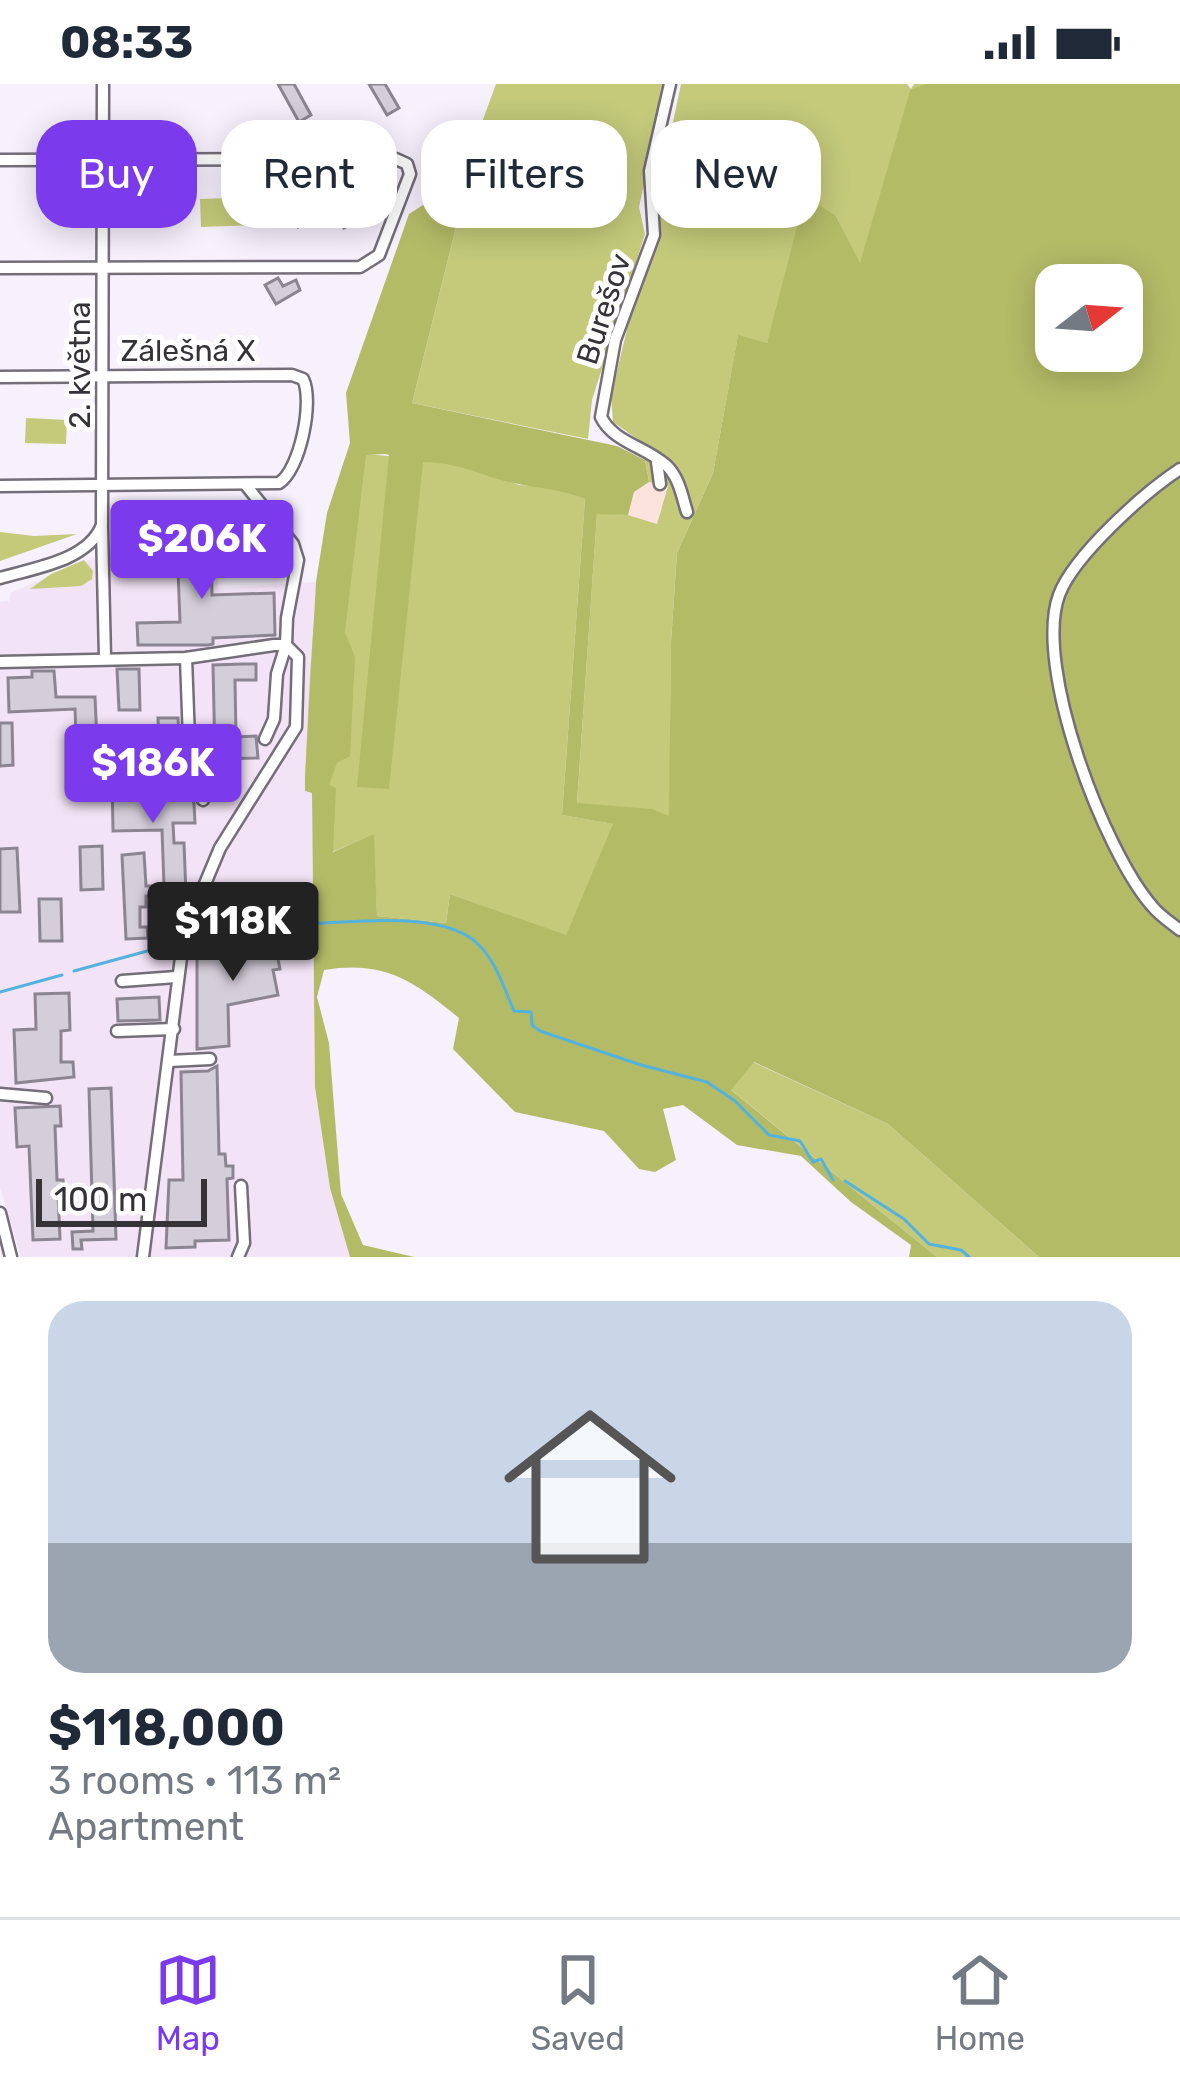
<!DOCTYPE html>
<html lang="en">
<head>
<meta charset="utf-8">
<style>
  :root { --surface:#fff; --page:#f6f6f7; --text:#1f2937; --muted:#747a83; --line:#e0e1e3; --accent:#7c3aed }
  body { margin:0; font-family:Rubik,sans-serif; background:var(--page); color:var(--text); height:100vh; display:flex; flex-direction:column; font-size:45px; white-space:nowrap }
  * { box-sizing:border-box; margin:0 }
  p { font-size:39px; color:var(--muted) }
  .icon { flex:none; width:66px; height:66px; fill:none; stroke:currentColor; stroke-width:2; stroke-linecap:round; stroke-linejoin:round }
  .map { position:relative; height:1173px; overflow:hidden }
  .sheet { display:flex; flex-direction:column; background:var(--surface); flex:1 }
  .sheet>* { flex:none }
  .top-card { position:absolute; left:36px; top:36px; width:1110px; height:108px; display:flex; gap:24px }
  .needle { width:78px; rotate:73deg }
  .buttons { position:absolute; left:1035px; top:180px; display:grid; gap:24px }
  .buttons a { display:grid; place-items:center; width:108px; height:108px; border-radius:24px; background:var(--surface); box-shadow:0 6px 30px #0003; font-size:60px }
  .scale { position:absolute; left:36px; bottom:30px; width:171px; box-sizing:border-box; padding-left:12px; border:6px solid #363338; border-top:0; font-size:33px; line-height:42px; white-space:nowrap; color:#363338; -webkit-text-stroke:9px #fff; paint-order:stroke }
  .price { position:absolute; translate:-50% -102px; padding:0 27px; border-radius:12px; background:var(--accent); color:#fff; font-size:39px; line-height:78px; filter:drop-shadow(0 3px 6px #0008) }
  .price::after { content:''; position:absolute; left:50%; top:72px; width:36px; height:27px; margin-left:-18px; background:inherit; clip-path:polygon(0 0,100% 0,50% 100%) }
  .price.selected { background:#222; color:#fff }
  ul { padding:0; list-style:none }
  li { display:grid; align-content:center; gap:24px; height:636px; padding:0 48px }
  li span { display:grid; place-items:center; height:372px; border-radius:36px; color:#555 }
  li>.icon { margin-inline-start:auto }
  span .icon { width:216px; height:216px; fill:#fffc; stroke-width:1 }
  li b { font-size:51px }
  .tag { padding:0 42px; border-radius:36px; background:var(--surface); box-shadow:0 6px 30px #0003; font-size:42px; line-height:108px }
  .tag.selected { background:var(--accent); color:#fff }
  .status { display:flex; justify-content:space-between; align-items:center; height:84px; padding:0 60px; background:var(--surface); direction:ltr }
  .status svg { height:33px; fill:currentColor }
  .tab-bar { display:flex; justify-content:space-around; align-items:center; height:168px; border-top:3px solid var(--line); background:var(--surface); font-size:33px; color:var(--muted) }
  .tab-bar a { display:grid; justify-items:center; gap:6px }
  .tab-bar .selected { color:var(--accent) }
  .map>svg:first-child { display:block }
  .industrial { fill:#fde3dd }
  .medical { fill:#f3e3f6 }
  .green { fill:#c4ca7a }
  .forest { fill:#b4bb67; fill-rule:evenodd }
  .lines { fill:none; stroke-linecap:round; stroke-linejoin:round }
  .stream { stroke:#54b3dd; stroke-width:3 }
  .building { fill:#d4ceda; stroke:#8b8591; stroke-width:3 }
  .minor-casing { stroke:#746e79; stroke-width:15 }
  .minor { stroke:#fff; stroke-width:10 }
  .labels { text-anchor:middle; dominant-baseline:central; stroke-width:10; stroke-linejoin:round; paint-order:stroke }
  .street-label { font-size:30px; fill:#363338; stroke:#fff }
</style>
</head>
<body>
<div class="status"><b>08:33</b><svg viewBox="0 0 49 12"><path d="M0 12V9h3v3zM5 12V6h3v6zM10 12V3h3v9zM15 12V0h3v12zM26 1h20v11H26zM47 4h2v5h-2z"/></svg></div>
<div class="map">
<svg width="1180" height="1173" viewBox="0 0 1180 1173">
  <rect width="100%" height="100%" fill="#f7f0fd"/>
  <polygon class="industrial" points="649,398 668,401 657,440 628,431 634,408"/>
  <polygon class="medical" points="217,459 218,504 316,498 305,706 312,708 315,1003 330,1104 350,1173 21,1173 0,1103 0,518 9,517 10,509 115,465"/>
  <g class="green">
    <polygon points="496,0 666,0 639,123 645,150 592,316 588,355 412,319 458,135 426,119 481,41"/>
    <polygon points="681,0 907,0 911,5 914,0 925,0 910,7 860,181 836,132 766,260 738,252 713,389 677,469 671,558 670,733 577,720 597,429 628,431 657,440 668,402 649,398 645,376 660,371 613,338 611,312 630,233 658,152 661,95"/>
    <polygon points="258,113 259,141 201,143 200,115"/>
    <polygon points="26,334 67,336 66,360 25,359"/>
    <path d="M368,370L457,379L519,401L561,404L585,415L562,731L614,740L566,852L450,810L446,839L377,832L373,751L332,768L335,704L305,694C311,586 311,479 345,375Z"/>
    <polygon points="0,448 34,452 77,450 0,477"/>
    <polygon points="84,476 93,487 92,495 81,502 30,505 51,490"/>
    <polygon points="753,978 888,1040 1039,1173 937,1173 730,1005"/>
  </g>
  <path class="forest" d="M925,0H1180V1173H1039L888,1040L754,978L731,1006L937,1173H909L911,1161L851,1118L801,1072L737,1061L683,1021L663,1025L676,1076L655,1088L639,1085L604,1047L515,1028L453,965L459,934C414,897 384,876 324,886L317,913L329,959L341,1110L363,1161L414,1173H350L330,1104L315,1003L312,709L305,707V694L316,498L327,429L350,359L346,309L409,130L426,119L458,135L412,319L617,362L645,376L649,398L634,408L628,431L597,430L577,719L652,725L669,732L671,558L677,469L713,389L738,251L767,259L805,112L836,132L860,179L910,6ZM1056,201H1122V267H1056ZM385,370L389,371L357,703L389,705L423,378C465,379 481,393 518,400C542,405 562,405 585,415L562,731L613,740L566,851L450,810L446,839L377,832L374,750L333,768L336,704L329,701L337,679L350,672L355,573L345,548L366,371Z"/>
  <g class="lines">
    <g class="stream">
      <path d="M278,841C329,842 440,821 479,861C496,878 505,906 514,927L531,928L532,941L540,947L641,981L707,998L735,1017L769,1051L800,1057L813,1078L821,1075L833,1096"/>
      <polyline points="223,846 251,838"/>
      <polyline points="189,855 210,849"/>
      <polyline points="74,887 173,860"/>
      <polyline points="0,908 62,891"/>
      <polyline points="845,1097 904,1135 929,1160 961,1166 969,1173"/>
    </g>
  </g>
  <g class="building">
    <polygon points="278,0 294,0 311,31 299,38"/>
    <polygon points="369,0 385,0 399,24 387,31"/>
    <polygon points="313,85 323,85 356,137 344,144 310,93 315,90"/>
    <polygon points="278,86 310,136 298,143 265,93"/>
    <polygon points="278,194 283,202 296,196 300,206 276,220 265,201"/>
    <polygon points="211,462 212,511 274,509 275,551 213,554 213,560 208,561 138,561 137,539 180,538 178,486 136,488 135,465"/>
    <polygon points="243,580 256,580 256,596 235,596 236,653 256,652 258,674 215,675 213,581"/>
    <polygon points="117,585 139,585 140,626 119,626"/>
    <polygon points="32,587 54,587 56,613 95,613 98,679 77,679 75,625 9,628 8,594 32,593"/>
    <polygon points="158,634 178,634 180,676 171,677 172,695 190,697 194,720 195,739 173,739 174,759 184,759 186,811 146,812 146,823 140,823 140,843 147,843 148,854 126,855 122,771 144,769 146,802 164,802 162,746 113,747 112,691 160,690"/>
    <polygon points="0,639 12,639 13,681 0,682"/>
    <polygon points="102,762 103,805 81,806 80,763"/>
    <polygon points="17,764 20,828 0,828 0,765"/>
    <polygon points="39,815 61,815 62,857 40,857"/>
    <polygon points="272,847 280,885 273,886 278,911 228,921 229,962 197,965 197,872 226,871 225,857"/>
    <polygon points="69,909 70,946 61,947 61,978 73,978 74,993 16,999 14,946 36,945 35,910"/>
    <polygon points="159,913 160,936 118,937 117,915"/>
    <polygon points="217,982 219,1070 225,1070 226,1082 233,1082 233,1094 227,1095 229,1156 195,1157 195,1163 166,1164 169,1096 183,1096 181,988 208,987"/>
    <polygon points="111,1004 116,1155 81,1156 82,1165 73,1165 72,1148 93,1147 89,1005"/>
    <polygon points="60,1022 61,1042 55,1042 57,1096 63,1096 64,1110 58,1110 60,1155 33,1156 29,1062 17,1063 15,1024"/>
  </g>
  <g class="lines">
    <defs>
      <g id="minor">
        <path d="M670,0L650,87L654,151L615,256L601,333C613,358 646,363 666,381C679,393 682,412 687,428"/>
        <polyline points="0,76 396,75 407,80 410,90 379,171 360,183 0,184"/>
        <path d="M0,293L292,291L303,295C314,317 300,386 279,399L0,402"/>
        <polyline points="657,378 660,400"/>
        <path d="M1180,385C1145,408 1074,471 1059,511C1033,582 1104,767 1152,822C1159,831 1171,839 1180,846"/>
        <polyline points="245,400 293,460 298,476 287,534 286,561 277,590 274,635 265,655"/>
        <polyline points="102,444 105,574"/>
        <path d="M0,494C34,484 88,477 102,441L103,0"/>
        <polyline points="186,574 190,683 199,692 203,716"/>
        <polyline points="0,578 186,574 274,561 286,561 298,573 296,643 220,764 184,850 143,1173"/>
        <polyline points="228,825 251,835 282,837"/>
        <polyline points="122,897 176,893"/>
        <polyline points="117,947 174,945"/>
        <polyline points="169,977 210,975"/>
        <polyline points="0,1010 46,1014"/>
        <polyline points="0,1129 11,1173"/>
        <polyline points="238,1173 244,1159 241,1102"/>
      </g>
    </defs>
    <use href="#minor" class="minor-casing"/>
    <use href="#minor" class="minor"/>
  </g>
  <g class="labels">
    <g class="street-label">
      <text transform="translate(604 225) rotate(-72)">Burešov</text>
      <text x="188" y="267">Zálešná X</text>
      <text transform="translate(80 281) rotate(-90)">2. května</text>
    </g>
  </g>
</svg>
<div class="buttons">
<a><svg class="needle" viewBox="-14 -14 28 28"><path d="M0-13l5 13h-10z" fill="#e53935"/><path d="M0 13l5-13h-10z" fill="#747a83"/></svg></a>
</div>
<div class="scale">100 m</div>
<b class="price" style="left:202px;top:518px">$206K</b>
<b class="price" style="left:153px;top:742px">$186K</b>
<b class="price selected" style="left:233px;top:900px">$118K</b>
<div class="top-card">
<a class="tag selected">Buy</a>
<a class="tag">Rent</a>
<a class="tag">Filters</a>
<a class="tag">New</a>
</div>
</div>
<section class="sheet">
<ul>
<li><span style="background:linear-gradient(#c9d6e8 65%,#9aa5b1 0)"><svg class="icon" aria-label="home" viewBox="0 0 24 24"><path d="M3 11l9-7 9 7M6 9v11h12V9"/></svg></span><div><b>$118,000</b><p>3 rooms · 113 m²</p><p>Apartment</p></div></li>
</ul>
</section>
<nav class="tab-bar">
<a class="selected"><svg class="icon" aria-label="map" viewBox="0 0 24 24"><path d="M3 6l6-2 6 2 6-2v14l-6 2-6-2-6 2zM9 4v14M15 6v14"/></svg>Map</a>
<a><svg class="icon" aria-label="saved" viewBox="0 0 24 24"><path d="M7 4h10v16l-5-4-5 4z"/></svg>Saved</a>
<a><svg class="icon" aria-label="home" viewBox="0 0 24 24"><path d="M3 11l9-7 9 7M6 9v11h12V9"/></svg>Home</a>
</nav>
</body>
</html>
